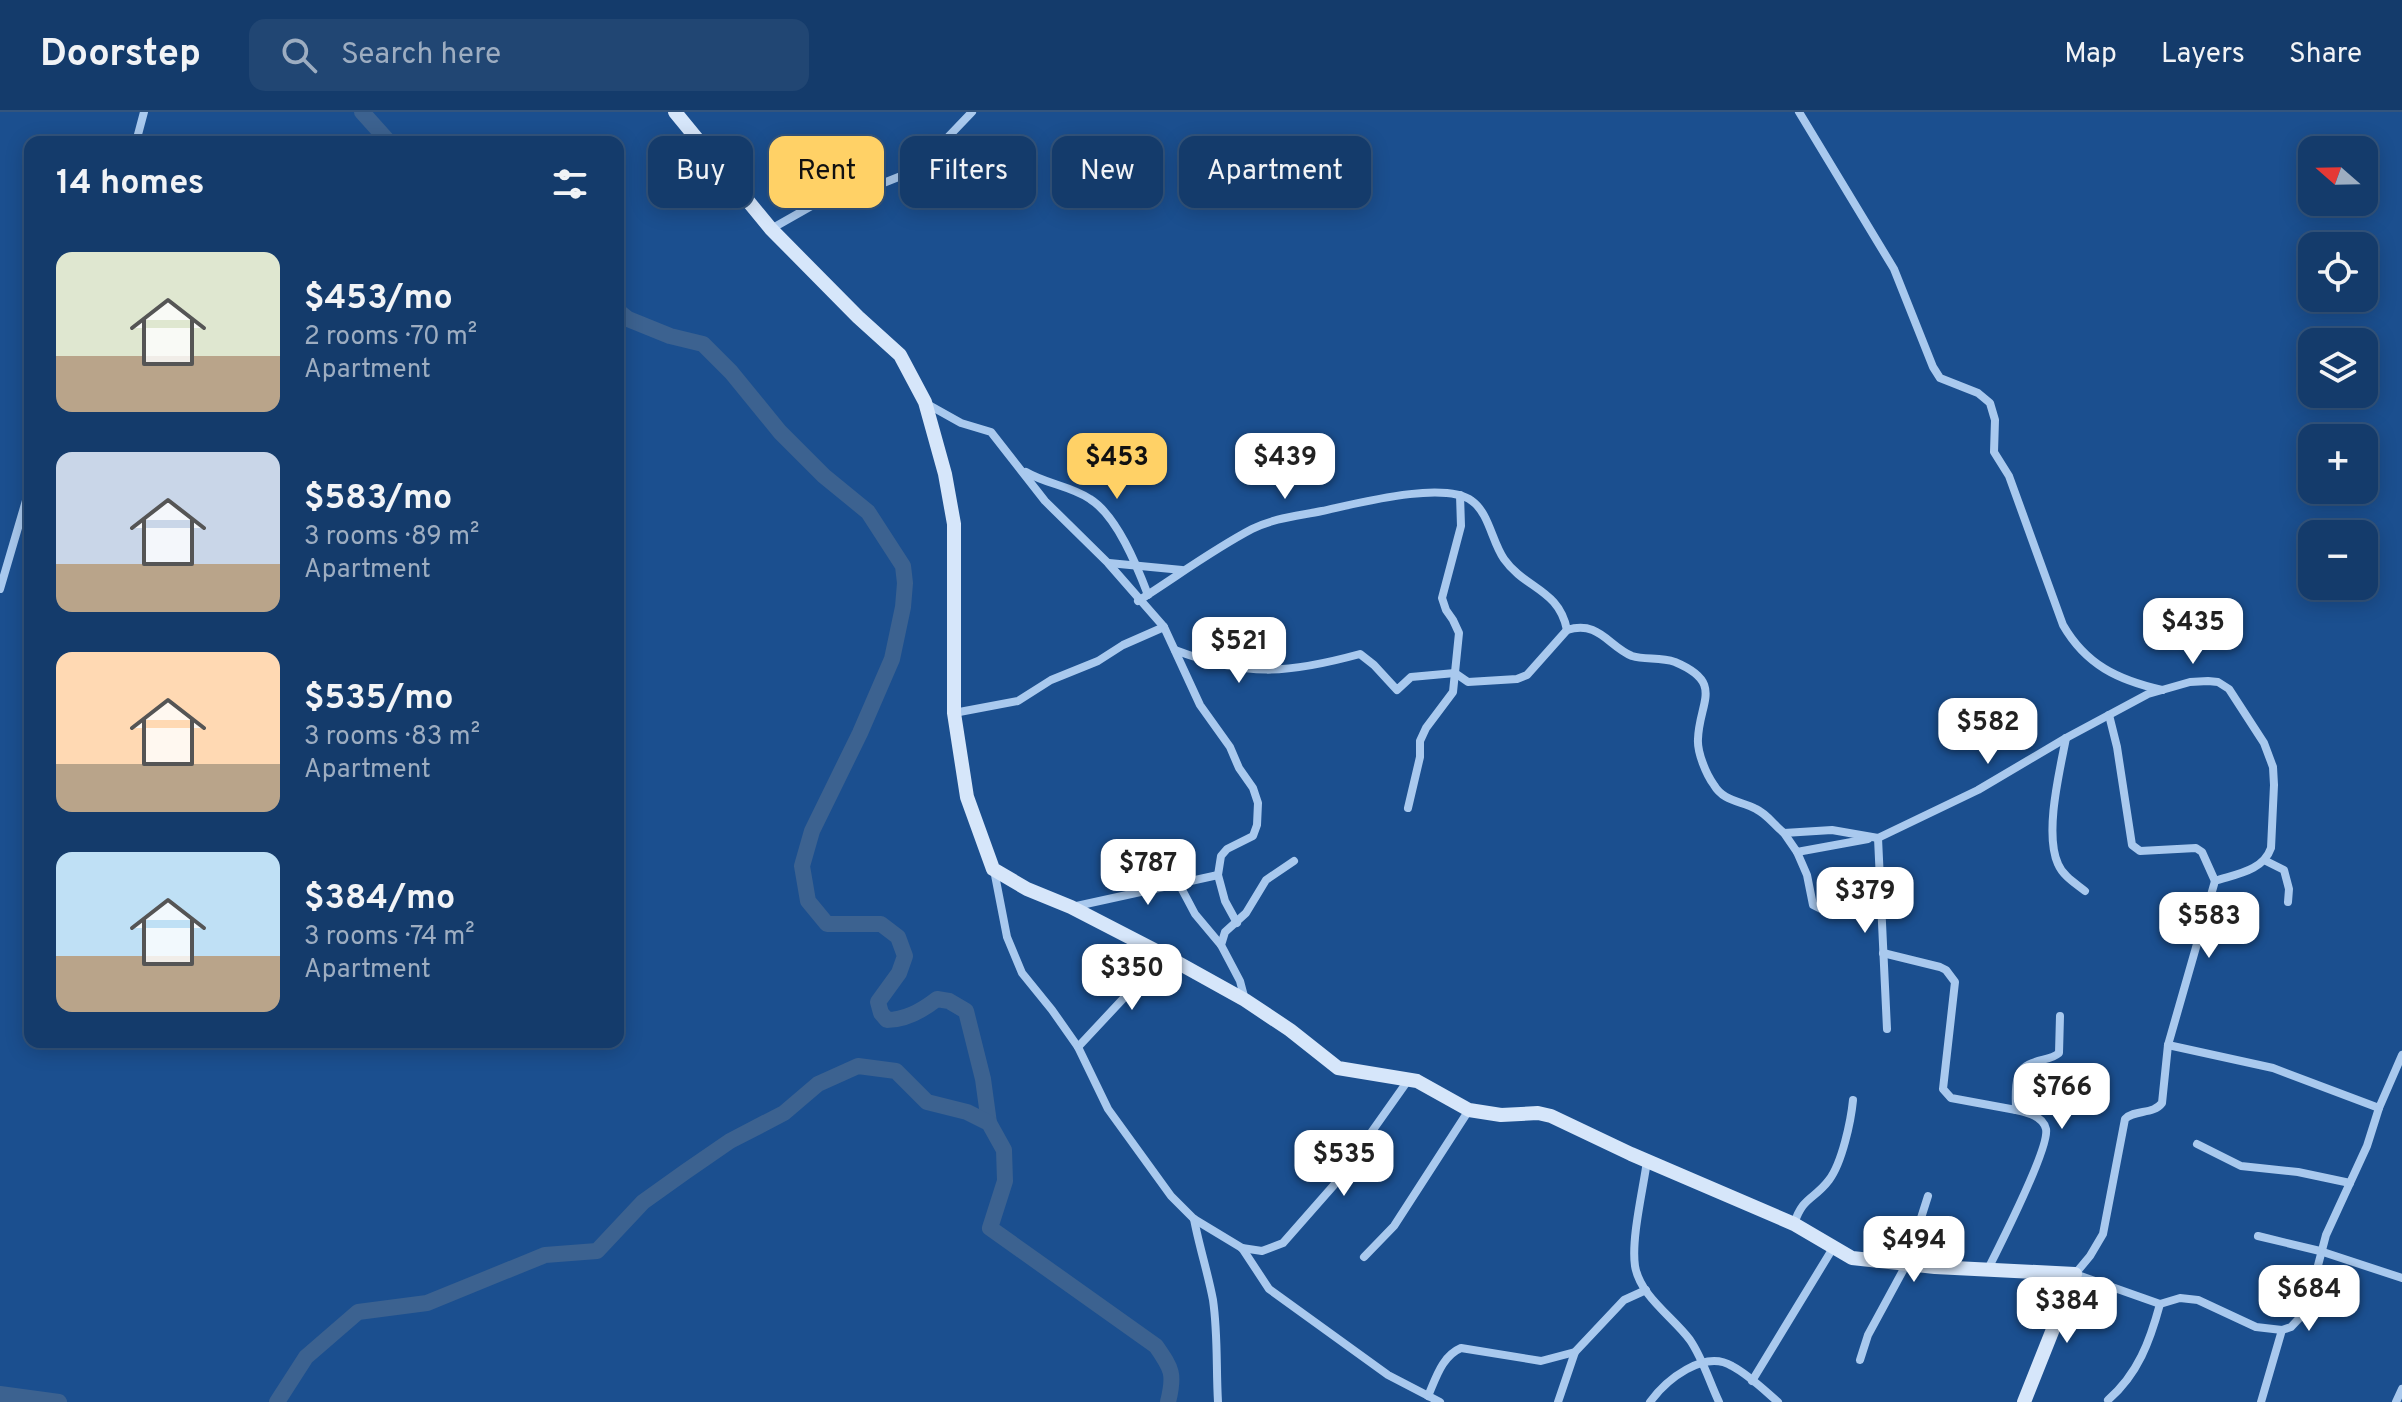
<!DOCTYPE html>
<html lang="en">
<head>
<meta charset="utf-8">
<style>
  :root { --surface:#143b6b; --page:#214673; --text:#f1f3f6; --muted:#9dadc1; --line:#33557e; --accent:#ffd166 }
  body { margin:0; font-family:Overpass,sans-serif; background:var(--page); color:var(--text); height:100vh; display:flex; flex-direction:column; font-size:30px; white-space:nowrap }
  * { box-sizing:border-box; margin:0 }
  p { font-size:26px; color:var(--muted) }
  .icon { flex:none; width:44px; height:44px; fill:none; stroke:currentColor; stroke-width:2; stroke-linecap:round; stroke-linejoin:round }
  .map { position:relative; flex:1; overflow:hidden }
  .side { position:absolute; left:24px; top:24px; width:600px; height:912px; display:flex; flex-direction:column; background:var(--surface); border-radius:16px; box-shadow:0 4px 20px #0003,0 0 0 2px var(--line) }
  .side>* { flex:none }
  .hud { position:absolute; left:648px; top:24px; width:760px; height:72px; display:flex; gap:16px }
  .needle { width:52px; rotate:290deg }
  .tools { position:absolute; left:2298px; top:24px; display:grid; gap:16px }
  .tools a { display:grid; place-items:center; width:80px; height:80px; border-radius:16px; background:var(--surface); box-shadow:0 4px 20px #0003,0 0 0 2px var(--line); font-size:40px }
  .price { position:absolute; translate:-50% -68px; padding:0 18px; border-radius:16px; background:#fff; color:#222; font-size:26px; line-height:52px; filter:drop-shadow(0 2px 4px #0008) }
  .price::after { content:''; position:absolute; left:50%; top:48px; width:24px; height:18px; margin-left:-12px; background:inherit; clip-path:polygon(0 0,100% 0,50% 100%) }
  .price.on { background:var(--accent); color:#111 }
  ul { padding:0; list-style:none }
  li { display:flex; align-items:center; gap:24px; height:200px; padding:0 32px }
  li span { display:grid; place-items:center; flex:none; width:224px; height:160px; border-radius:16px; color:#555 }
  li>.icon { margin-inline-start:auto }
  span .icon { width:96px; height:96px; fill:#fffc; stroke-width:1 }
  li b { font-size:34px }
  h2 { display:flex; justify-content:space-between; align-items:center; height:96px; padding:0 32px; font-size:34px }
  .tag { padding:0 28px; border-radius:16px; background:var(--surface); box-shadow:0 4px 20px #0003,0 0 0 2px var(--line); font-size:28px; line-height:72px }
  .tag.on { background:var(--accent); color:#111 }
  header { display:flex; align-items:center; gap:48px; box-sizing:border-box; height:112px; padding:0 40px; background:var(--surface); border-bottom:2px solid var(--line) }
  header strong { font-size:38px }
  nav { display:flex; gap:44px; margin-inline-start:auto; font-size:28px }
  .search { width:560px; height:72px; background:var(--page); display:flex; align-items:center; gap:20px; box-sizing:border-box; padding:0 28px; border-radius:16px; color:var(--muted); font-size:30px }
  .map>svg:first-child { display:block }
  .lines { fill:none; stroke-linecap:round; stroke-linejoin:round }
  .river { stroke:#3c6290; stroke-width:16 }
  .street { stroke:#a9c9ee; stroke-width:8 }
  .secondary { stroke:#d6e6fa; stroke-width:14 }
</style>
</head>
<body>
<header>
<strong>Doorstep</strong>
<div class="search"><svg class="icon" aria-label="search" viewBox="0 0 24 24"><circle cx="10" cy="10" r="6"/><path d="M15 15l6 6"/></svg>Search here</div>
<nav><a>Map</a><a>Layers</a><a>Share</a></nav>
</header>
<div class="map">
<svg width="2402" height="1290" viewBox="0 0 2402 1290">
  <rect width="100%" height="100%" fill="#1b4f8f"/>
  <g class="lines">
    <g class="river">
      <polyline points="362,0 389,30"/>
      <path d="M618,199L628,207L670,224L703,232L731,260L780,320L824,364L868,400L903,454L905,471L903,495L892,547L860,621L812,719L802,754L808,789L827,812H881L898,825L905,844L899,861L878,890L881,901L887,908C905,908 923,898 937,887L949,889L966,899L983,967L989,1011"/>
      <polyline points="0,1282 59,1290"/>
      <path d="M277,1290L306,1245L358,1200L427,1191L545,1143L597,1139L643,1090L685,1060L730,1029L784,1001L818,972L858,954L896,959L927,990L967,1000L989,1011L1004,1038L1005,1069L990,1116L1156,1234C1172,1257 1175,1262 1168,1290"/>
    </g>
    <g class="street">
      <path d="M1799,0L1894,157L1933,255L1940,266L1978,281L1990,291L1995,308L1994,340L2009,364L2063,513C2086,553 2118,568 2162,578"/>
      <polyline points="136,30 144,0"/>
      <polyline points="771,117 815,92 876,74 906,62 926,48 972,0"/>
      <polyline points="927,292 961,311 991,320 1045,389 1108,451 1164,515 1200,593 1230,635 1239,656 1253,676 1258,691 1257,713 1253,724 1227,737 1221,744 1218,763 1225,789 1237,811"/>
      <path d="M1026,360C1046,372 1071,374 1090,387C1117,404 1137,454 1148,483"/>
      <polyline points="1109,451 1182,458"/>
      <polyline points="0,477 30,375"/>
      <path d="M1138,489C1176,465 1212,438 1252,417C1274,406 1298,404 1322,399C1355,392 1444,368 1472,389C1489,401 1492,430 1504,447C1525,477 1559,477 1567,518C1599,508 1608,534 1632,544C1645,548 1660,545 1675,550C1725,571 1699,590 1698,627C1697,640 1706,662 1714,673C1723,689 1741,689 1756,697C1767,702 1774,713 1784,721L1832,718L1878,726L1978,678L2066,626L2148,582L2190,570L2208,569L2218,570L2229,577L2264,631L2273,655L2274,673L2271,736C2263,759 2236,762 2215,769L2168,933L2273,956L2379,996"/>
      <path d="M1175,538C1246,565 1287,562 1360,542L1374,553L1397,578L1411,565L1455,561L1468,570L1517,567L1527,563L1567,518"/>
      <polyline points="954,601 1018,589 1051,568 1098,549 1123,533 1164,515"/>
      <polyline points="2109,603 2117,635 2132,733 2140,739 2196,736 2202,740 2215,769"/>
      <path d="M2066,626C2060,658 2044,721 2058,752C2063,764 2075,771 2085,779"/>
      <polyline points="1408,696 1420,645 1420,629 1426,616 1453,580 1459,521 1453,508 1446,498 1442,486 1461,414 1460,383"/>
      <polyline points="1784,721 1797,740 1868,727"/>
      <polyline points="1878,726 1887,917"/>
      <polyline points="1160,736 1195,802 1221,833"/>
      <polyline points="1797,740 1807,763 1813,793 1831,802"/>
      <polyline points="2266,749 2284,758 2289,777 2288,790"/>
      <polyline points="994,758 1007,825 1022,861 1052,898 1078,935 1108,997 1171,1084 1194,1107 1242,1136 1269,1177 1388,1263 1440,1290"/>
      <polyline points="1072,795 1218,763"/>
      <polyline points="1883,841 1940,855 1946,858 1955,870 1943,977 1951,986 2016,998"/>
      <polyline points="1245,888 1240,869 1221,833 1225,820 1246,801 1266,768 1294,749"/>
      <path d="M2168,933L2162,991C2153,1003 2135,997 2125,1007L2103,1122L2090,1144L2075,1162L2160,1192L2180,1186L2198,1188L2256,1215L2282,1218"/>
      <polyline points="1078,935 1164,843"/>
      <polyline points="2197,1032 2241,1054 2298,1060 2350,1071"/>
      <path d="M1647,1049C1643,1078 1631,1127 1635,1154C1640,1184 1673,1205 1690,1228C1703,1247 1709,1269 1719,1290"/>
      <path d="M1194,1107C1199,1134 1208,1161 1213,1188C1218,1222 1216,1256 1218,1290"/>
      <path d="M1794,1112C1803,1084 1814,1088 1829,1068C1842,1051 1851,1009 1853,988"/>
      <polyline points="2258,1124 2320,1139 2402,1166"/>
      <polyline points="1242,1136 1262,1139 1283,1131 1334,1073 1409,967"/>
      <polyline points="1364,1145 1394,1114 1469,998"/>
      <path d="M1988,1157C1999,1135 2050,1035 2046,1017C2043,1004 2027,1000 2016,998C2016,979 2012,956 2035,950C2043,947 2052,947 2059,941L2060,904"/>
      <polyline points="1860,1248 1868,1223 1906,1153 1928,1084"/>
      <polyline points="1752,1269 1833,1136"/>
      <path d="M1428,1284C1436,1266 1442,1244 1461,1236L1541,1249L1575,1240L1624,1188L1646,1178"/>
      <path d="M2108,1288C2138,1262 2150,1229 2160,1192"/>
      <polyline points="1558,1290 1575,1240"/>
      <path d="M1650,1290C1666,1268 1704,1237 1732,1254C1749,1263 1764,1278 1778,1290"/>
      <polyline points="2261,1290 2282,1218 2291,1215 2306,1199 2326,1123 2367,1034 2379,996 2402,943"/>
      <polyline points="2396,1290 2402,1277"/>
    </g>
    <polyline class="secondary" points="675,0 771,117 858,205 900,243 925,290 945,362 954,412 954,601 967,685 993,757 1027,777 1071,795 1164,843 1245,888 1290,918 1338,956 1417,969 1469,998 1501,1003 1538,1001 1551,1004 1631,1042 1794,1112 1852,1146 1935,1155 2075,1162 2024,1290"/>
  </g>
</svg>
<div class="tools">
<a><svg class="needle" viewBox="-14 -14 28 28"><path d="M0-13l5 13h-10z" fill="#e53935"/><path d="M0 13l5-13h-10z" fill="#9dadc1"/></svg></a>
<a><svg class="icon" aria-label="locate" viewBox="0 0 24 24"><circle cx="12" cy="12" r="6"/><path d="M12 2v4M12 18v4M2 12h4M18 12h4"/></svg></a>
<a><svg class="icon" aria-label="layers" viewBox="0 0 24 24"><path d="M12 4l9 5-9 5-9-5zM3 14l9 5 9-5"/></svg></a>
<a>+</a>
<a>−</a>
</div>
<b class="price on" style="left:1117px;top:389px">$453</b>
<b class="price" style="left:1285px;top:389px">$439</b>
<b class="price" style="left:2193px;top:554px">$435</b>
<b class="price" style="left:1239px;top:573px">$521</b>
<b class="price" style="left:1988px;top:654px">$582</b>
<b class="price" style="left:1148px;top:795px">$787</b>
<b class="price" style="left:1865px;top:823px">$379</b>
<b class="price" style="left:2209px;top:848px">$583</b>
<b class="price" style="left:1132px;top:900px">$350</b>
<b class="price" style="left:2062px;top:1019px">$766</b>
<b class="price" style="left:1344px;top:1086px">$535</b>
<b class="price" style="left:1914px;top:1172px">$494</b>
<b class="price" style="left:2309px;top:1221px">$684</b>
<b class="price" style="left:2067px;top:1233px">$384</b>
<div class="hud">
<a class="tag">Buy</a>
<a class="tag on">Rent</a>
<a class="tag">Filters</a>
<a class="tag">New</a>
<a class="tag">Apartment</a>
</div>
<section class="side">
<h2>14 homes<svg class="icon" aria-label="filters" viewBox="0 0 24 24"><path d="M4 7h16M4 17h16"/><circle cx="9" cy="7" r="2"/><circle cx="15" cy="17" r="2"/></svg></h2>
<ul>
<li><span style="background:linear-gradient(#dfe7d0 65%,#b9a48a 0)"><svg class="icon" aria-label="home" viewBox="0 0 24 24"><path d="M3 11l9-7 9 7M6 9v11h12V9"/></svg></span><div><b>$453/mo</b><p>2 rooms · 70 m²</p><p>Apartment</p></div></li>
<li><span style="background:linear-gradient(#c9d6e8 70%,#b9a48a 0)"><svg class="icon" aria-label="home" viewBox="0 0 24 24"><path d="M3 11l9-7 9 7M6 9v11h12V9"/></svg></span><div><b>$583/mo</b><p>3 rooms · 89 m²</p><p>Apartment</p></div></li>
<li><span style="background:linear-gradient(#ffd9b3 70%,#b9a48a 0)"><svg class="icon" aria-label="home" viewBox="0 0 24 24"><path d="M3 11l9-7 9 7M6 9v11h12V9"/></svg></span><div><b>$535/mo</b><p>3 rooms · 83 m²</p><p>Apartment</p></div></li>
<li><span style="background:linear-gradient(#bfe0f5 65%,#b9a48a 0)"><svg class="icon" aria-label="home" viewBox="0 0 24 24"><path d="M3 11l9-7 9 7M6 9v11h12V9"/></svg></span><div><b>$384/mo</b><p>3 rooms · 74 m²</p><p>Apartment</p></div></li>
</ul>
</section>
</div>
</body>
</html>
